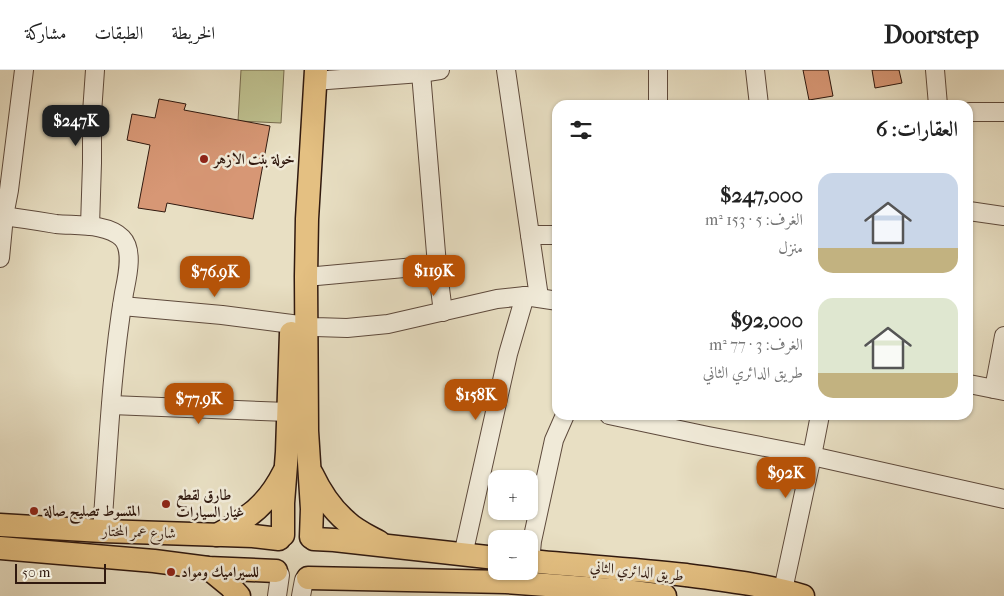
<!DOCTYPE html>
<html lang="ar">
<head>
<meta charset="utf-8">
<style>
  :root { --surface:#fff; --page:#f6f6f6; --text:#222; --muted:#767676; --line:#e0e0e0; --accent:#b45309 }
  body { margin:0; font-family:"IM FELL French Canon",Amiri,serif; background:var(--page); color:var(--text); direction:rtl; height:100vh; display:flex; flex-direction:column; font-size:19px; white-space:nowrap }
  * { box-sizing:border-box; margin:0 }
  p { font-size:16px; color:var(--muted) }
  .icon { flex:none; width:28px; height:28px; fill:none; stroke:currentColor; stroke-width:2; stroke-linecap:round; stroke-linejoin:round }
  .map { position:relative; flex:1; overflow:hidden; direction:ltr }
  .panel { position:absolute; left:552px; top:30px; width:421px; height:320px; display:flex; flex-direction:column; background:var(--surface); border-radius:15px; box-shadow:0 1px 4px #0004; direction:rtl }
  .panel>* { flex:none }
  .fabs { position:absolute; left:488px; top:400px; display:grid; gap:10px }
  .fabs a { display:grid; place-items:center; width:50px; height:50px; border-radius:10px; background:var(--surface); box-shadow:0 1px 4px #0004; font-size:25px }
  .scale { position:absolute; left:15px; bottom:12px; width:91px; box-sizing:border-box; padding-left:5px; border:2px solid #30190f; border-top:0; font-size:14px; line-height:18px; white-space:nowrap; color:#30190f; -webkit-text-stroke:4px #f0ead8; paint-order:stroke }
  .price { position:absolute; translate:-50% -42px; padding:0 11px; border-radius:10px; background:var(--accent); color:#fff; font-size:16px; line-height:32px; filter:drop-shadow(0 1px 2px #0008) }
  .price::after { content:''; position:absolute; left:50%; top:30px; width:15px; height:11px; margin-left:-8px; background:inherit; clip-path:polygon(0 0,100% 0,50% 100%) }
  .price.active { background:#222; color:#fff }
  ul { padding:0; list-style:none }
  li { display:flex; align-items:center; gap:15px; height:125px; padding:0 15px }
  li span { display:grid; place-items:center; flex:none; width:140px; height:100px; border-radius:15px; color:#555 }
  li>.icon { margin-inline-start:auto }
  span .icon { width:60px; height:60px; fill:#fffc; stroke-width:1 }
  li b { font-size:21px }
  h2 { display:flex; justify-content:space-between; align-items:center; height:60px; padding:0 15px; font-size:21px }
  header { display:flex; align-items:center; gap:30px; box-sizing:border-box; height:70px; padding:0 25px; background:var(--surface); border-bottom:1px solid var(--line) }
  header strong { font-size:24px }
  nav { display:flex; gap:28px; margin-inline-start:auto; font-size:18px }
  .map>svg:first-child { display:block }
  .green { fill:#bec08f; stroke:#776c4f }
  .building { fill:#d79775; stroke:#30190f }
  .lines { fill:none; stroke-linecap:round; stroke-linejoin:round }
  .minor-casing { stroke:#5e4a3c; stroke-width:20 }
  .major-casing { stroke:#30190f; stroke-width:25 }
  .minor { stroke:#f0ead8; stroke-width:18 }
  .major { stroke:#e4c082; stroke-width:22 }
  .poi-dot { fill:#8f2418; stroke:#f0ead8; stroke-width:2 }
  .labels { text-anchor:middle; dominant-baseline:central; stroke-width:5; stroke-linejoin:round; paint-order:stroke }
  .poi-label { font-size:15px; font-weight:bold; fill:#30190f; stroke:#f0ead8; text-anchor:start }
  .street-label { font-size:15px; fill:#30190f; stroke:#f0ead8 }
</style>
</head>
<body>
<header>
<strong>Doorstep</strong>
<nav><a>الخريطة</a><a>الطبقات</a><a>مشاركة</a></nav>
</header>
<div class="map">
<svg width="1004" height="526" viewBox="0 0 1004 526">
  <rect width="100%" height="100%" fill="#e8dfc3"/>
  <filter id="stains"><feTurbulence type="fractalNoise" baseFrequency=".004" numOctaves="4"/><feColorMatrix values="0 0 0 0 .2 0 0 0 0 .09 0 0 0 0 .02 0 0 0 .5 -.17"/></filter>
  <radialGradient id="worn" r=".72"><stop offset=".6" stop-color="#630" stop-opacity="0"/><stop offset="1" stop-color="#630" stop-opacity=".3"/></radialGradient>
  <polygon class="green" points="241,0 284,0 281,53 238,51"/>
  <g class="building">
    <polygon points="803,0 828,0 833,26 809,30"/>
    <polygon points="872,0 899,0 902,13 875,18"/>
    <polygon points="159,29 186,34 184,40 270,56 253,149 167,133 165,142 138,138 150,75 127,70 132,44 155,48"/>
  </g>
  <g class="lines">
    <defs>
      <g id="minor">
        <polyline points="506,0 539,227"/>
        <polyline points="658,0 658,35"/>
        <polyline points="755,0 759,35"/>
        <polyline points="935,0 938,35"/>
        <polyline points="421,3 437,195 443,242"/>
        <polyline points="314,11 421,3 440,0"/>
        <polyline points="969,42 1004,42"/>
        <polyline points="969,141 1004,146"/>
        <path d="M0,146C19,148 38,151 56,154C76,156 107,153 122,168C134,180 127,208 124,223C111,301 108,381 102,461"/>
        <polyline points="90,156 92,93 92,43 95,0"/>
        <polyline points="530,165 558,165"/>
        <polyline points="0,188 4,146 9,120 24,0"/>
        <polyline points="306,207 437,195"/>
        <polyline points="122,236 222,245 315,257 347,258 388,254 497,229 525,226 558,231"/>
        <polyline points="969,314 1004,321"/>
        <polyline points="994,319 1004,266"/>
        <polyline points="111,335 288,342"/>
        <polyline points="609,345 708,366 812,386 1004,429"/>
        <polyline points="463,485 508,284 525,226"/>
        <polyline points="530,492 532,471 554,370 565,345"/>
        <polyline points="783,520 812,386 820,345"/>
        <polyline points="277,526 280,505"/>
        <polyline points="301,526 304,510"/>
      </g>
      <g id="major">
        <path d="M312,404C320,421 332,439 346,451C355,460 368,466 379,472"/>
        <polyline points="0,455 102,461 253,466 279,469"/>
        <path d="M217,465C227,459 237,454 245,448C262,437 275,420 284,402"/>
        <polyline points="283,465 283,433 287,382 291,263"/>
        <polyline points="311,467 312,439 307,361 306,207 307,149 316,0"/>
        <polyline points="314,469 334,470 496,488"/>
        <polyline points="0,478 154,491 208,498 276,501"/>
        <path d="M529,491C581,496 633,499 686,505C725,510 765,515 803,526"/>
        <polyline points="208,498 230,516 239,526"/>
        <polyline points="308,508 506,512 625,521 665,526"/>
      </g>
    </defs>
    <use href="#minor" class="minor-casing"/>
    <use href="#major" class="major-casing"/>
    <use href="#minor" class="minor"/>
    <use href="#major" class="major"/>
  </g>
  <g class="poi-dot">
    <circle cx="204" cy="89" r="5"/>
    <circle cx="166" cy="434" r="5"/>
    <circle cx="34" cy="441" r="5"/>
    <circle cx="171" cy="502" r="5"/>
  </g>
  <g class="labels">
    <g class="poi-label">
      <text x="214" y="89">خولة بنت الازهر</text>
      <text x="176" y="425">طارق لقطع<tspan x="176" dy="17">غيار السيارات</tspan></text>
      <text x="44" y="441">المتسوط تصليح صالة</text>
      <text x="181" y="502">للسيراميك ومواد</text>
    </g>
    <g class="street-label">
      <text transform="translate(139 462) rotate(2)">شارع عمر المختار</text>
      <text transform="translate(637 501) rotate(6)">طريق الدائري الثاني</text>
    </g>
  </g>
  <rect width="100%" height="100%" filter="url(#stains)"/>
  <rect width="100%" height="100%" fill="url(#worn)"/>
</svg>
<div class="fabs">
<a>+</a>
<a>−</a>
</div>
<div class="scale">50 m</div>
<b class="price active" style="left:76px;top:77px">$247K</b>
<b class="price" style="left:434px;top:227px">$119K</b>
<b class="price" style="left:215px;top:228px">$76.9K</b>
<b class="price" style="left:476px;top:351px">$158K</b>
<b class="price" style="left:199px;top:355px">$77.9K</b>
<b class="price" style="left:786px;top:429px">$92K</b>
<section class="panel">
<h2>العقارات: 6<svg class="icon" aria-label="filters" viewBox="0 0 24 24"><path d="M4 7h16M4 17h16"/><circle cx="9" cy="7" r="2"/><circle cx="15" cy="17" r="2"/></svg></h2>
<ul>
<li><span style="background:linear-gradient(#c9d6e8 75%,#c2b280 0)"><svg class="icon" aria-label="home" viewBox="0 0 24 24"><path d="M3 11l9-7 9 7M6 9v11h12V9"/></svg></span><div><b>$247,000</b><p>الغرف: 5 · 153 m²</p><p>منزل</p></div></li>
<li><span style="background:linear-gradient(#dfe7d0 75%,#c2b280 0)"><svg class="icon" aria-label="home" viewBox="0 0 24 24"><path d="M3 11l9-7 9 7M6 9v11h12V9"/></svg></span><div><b>$92,000</b><p>الغرف: 3 · 77 m²</p><p>طريق الدائري الثاني</p></div></li>
</ul>
</section>
</div>
</body>
</html>
